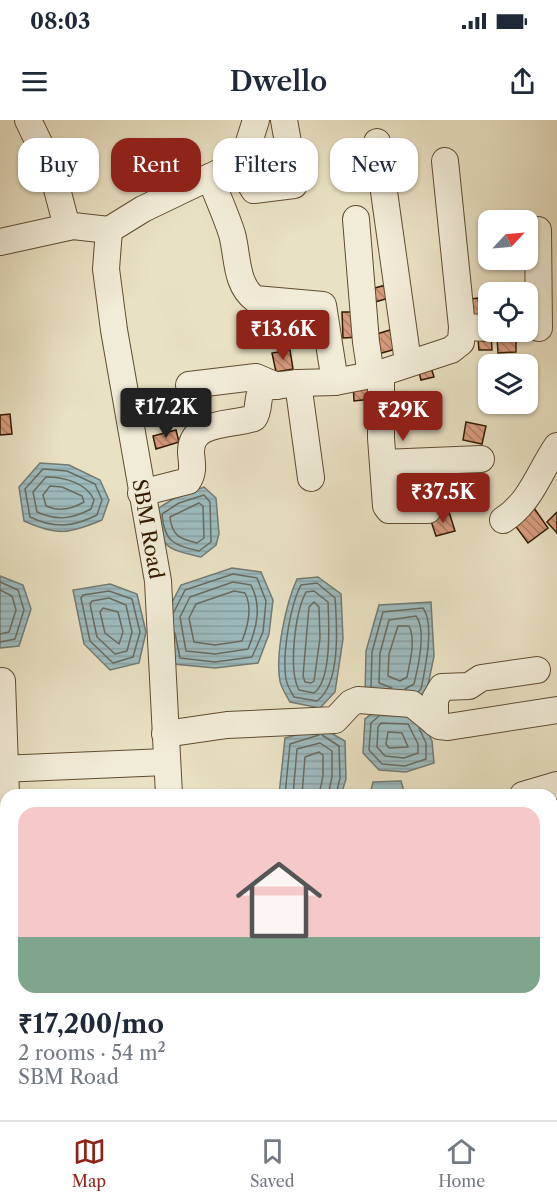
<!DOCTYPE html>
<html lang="en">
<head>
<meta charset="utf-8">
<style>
  :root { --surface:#fff; --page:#f6f6f7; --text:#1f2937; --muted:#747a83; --line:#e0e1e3; --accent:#8f2418 }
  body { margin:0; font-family:"Libre Caslon Text",serif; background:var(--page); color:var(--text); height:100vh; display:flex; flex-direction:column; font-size:22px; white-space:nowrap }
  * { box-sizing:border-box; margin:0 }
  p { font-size:20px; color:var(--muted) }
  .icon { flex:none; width:33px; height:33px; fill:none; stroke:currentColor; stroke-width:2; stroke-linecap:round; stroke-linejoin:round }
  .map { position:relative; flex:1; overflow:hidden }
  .sheet { position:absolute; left:0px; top:669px; width:558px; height:332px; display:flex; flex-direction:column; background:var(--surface); border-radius:18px 18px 0 0; box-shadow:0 2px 4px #0004 }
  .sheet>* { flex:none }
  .top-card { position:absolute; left:18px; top:18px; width:522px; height:54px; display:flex; gap:12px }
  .needle { width:39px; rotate:64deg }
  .controls { position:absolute; left:478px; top:90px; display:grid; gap:12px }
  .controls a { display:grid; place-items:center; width:60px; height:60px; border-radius:12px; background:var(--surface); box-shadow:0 2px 4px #0004; font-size:30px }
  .price { position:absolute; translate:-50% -51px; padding:0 14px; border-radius:6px; background:var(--accent); color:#fff; font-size:20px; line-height:39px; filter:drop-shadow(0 2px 3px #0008) }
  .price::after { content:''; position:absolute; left:50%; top:36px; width:18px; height:14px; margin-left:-9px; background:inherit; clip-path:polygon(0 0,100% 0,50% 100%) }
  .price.on { background:#222; color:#fff }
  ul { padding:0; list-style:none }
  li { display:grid; align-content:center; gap:12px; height:318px; padding:0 18px }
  li span { display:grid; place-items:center; height:186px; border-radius:18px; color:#555 }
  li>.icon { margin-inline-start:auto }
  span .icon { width:108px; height:108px; fill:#fffc; stroke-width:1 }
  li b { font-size:26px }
  .tag { padding:0 21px; border-radius:18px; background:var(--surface); box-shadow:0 2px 4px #0004; font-size:21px; line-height:54px }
  .tag.on { background:var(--accent); color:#fff }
  .status { display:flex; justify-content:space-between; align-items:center; height:42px; padding:0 30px; background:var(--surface); direction:ltr }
  .status svg { height:16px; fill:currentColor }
  header { display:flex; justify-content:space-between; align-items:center; height:78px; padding:0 18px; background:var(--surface); font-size:27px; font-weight:600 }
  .tab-bar { display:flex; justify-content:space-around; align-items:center; height:84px; border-top:2px solid var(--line); background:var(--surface); font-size:16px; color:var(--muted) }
  .tab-bar a { display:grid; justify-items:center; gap:3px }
  .tab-bar .on { color:var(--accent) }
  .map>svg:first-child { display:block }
  .water { fill:url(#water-rules); stroke:#727b72; stroke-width:1.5 }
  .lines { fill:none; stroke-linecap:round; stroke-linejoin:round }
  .shore { stroke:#686b5f; stroke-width:1.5 }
  .building { fill:url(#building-back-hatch); stroke:#321b00; stroke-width:1.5 }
  .minor-casing { stroke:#604c31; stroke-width:28 }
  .minor { stroke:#f1ecd8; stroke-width:26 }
  .labels { text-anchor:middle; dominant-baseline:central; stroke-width:6; stroke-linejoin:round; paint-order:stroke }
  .street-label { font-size:20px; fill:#321b00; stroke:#f1ecd8 }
</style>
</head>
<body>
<div class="status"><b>08:03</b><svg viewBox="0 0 49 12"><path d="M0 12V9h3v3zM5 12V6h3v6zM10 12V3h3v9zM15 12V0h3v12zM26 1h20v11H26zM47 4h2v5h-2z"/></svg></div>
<header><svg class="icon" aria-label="menu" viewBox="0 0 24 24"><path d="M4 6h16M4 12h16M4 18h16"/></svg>Dwello<svg class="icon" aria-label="share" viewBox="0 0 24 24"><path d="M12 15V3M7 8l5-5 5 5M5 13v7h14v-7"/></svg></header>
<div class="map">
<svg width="557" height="1000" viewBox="0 0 557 1000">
  <defs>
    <pattern id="water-rules" width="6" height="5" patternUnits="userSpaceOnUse" patternTransform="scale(1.5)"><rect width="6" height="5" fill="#9dbbbe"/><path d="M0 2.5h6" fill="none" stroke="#88a0a2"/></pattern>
    <pattern id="building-back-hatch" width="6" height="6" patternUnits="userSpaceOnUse" patternTransform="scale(1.5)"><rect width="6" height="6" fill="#d69b7c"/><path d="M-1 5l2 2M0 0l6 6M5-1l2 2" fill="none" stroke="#ae7e63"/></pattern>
  </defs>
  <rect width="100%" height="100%" fill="#e9e1c3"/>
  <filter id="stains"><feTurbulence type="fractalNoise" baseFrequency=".00333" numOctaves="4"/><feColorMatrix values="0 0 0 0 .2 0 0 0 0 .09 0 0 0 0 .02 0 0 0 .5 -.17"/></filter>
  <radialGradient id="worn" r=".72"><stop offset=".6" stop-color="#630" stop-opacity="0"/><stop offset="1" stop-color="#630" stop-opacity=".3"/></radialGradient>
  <g class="water">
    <path d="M40,343L69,345L100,360L109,380L102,400C69,414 57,416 24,401L19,367Z"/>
    <path d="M204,367L216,378L219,414L216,425L201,437C163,428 164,429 154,391L176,377Z"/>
    <polygon points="232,448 261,452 273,480 269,514 258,543 215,548 173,544 166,494 181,465"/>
    <polygon points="0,456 23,465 31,489 19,526 0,528"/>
    <path d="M318,457L341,474L343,519L335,572L320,588L290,582C287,576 281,568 280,561C275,534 286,483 297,459Z"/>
    <polygon points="110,464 137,474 146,512 139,543 110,550 84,524 73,470"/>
    <polygon points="431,482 434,536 426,575 402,585 365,575 366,531 379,485"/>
    <polygon points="378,589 417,590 432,621 434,643 406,652 379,650 363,633 365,599"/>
    <polygon points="322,608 345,621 346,659 341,675 279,675 285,618"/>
    <polygon points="401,661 405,675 370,675 373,662"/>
  </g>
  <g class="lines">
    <g class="shore">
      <path d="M43,349L67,351L95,364L102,380L97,395C73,407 55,409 30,397L25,369Z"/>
      <path d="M46,357C64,357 87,363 94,380L91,389C72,399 57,401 37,392L33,372Z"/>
      <path d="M50,366L62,367L82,376L84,382C72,389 59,392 46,386L43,375Z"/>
      <path d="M204,375L210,382L211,422L199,431C174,425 164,422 162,394L179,383Z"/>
      <path d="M199,383L203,386L204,418L197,423C180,419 172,416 170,397Z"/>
      <polyline points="0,462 18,470 24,490 15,519 0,522"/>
      <path d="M233,462L251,465C262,486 257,507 248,529L215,534L186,531L180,497L190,477Z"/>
      <path d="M317,463L335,478C337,505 341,564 317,581L294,577C291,572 287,565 286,559C282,535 290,486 301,465Z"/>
      <polyline points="0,470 12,476 16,490 9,512 0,514"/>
      <polygon points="109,471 132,479 140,512 133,537 113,543 90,521 81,478 83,475"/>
      <path d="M234,471L245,473C253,488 248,506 242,521L215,525L194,522L189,498L196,484Z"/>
      <path d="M314,471L328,482C329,503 332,560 314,573L299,570C288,550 295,493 306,472Z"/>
      <polygon points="109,478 126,485 132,512 127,531 115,534 97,517 90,484 92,481"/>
      <polygon points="314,482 319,487 320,518 314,561 311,563 305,562 303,556 309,487"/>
      <polygon points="103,488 118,492 123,512 119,524 105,513 100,492"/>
      <polyline points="174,492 185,470 233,454 257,458 266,481 263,512 252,537 215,542 180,538 175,513"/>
      <path d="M398,506H409C416,519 410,542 407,557L400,561L388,556L389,534Z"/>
      <path d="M371,567L372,532L383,492L423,488C435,504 425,550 421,569L418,572"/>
      <path d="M392,568L379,563L380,533L389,500L416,496C427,510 418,548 414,564L405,569"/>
      <polyline points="379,596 371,603 369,630 382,644 405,646 426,639 426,623 419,608"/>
      <polygon points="381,603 408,604 418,624 418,633 404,638 385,636 377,627 378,607"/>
      <polygon points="388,612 402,613 408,627 389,628 386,624"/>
      <polyline points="322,615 339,626 340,658 336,675"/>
      <polyline points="285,675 290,624 319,615"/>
      <polyline points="293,675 297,629 320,623 332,631 332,657 328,675"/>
      <polyline points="302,675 305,637 319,632 323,635 323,656 319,675"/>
    </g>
  </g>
  <g class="building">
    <polygon points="386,165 389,178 375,182 371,169"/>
    <polygon points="478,178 481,197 466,199 463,180"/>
    <polygon points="308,192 315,218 300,221 294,195"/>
    <polygon points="342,192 360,192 361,217 343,218"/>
    <polygon points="477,209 491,212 492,230 479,230"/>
    <polygon points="390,210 396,229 371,236 367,217"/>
    <polygon points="497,217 516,217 516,232 498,233"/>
    <polygon points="290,230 293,249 276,252 272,233"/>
    <polygon points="428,237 434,257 421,260 416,241"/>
    <polygon points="368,257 372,279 354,281 353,261"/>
    <polygon points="10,294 12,314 0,315 0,295"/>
    <polygon points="466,302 486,306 482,324 463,320"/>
    <polygon points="176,310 179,322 156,329 153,316"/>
    <polygon points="534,388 548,408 528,423 514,404"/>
    <polygon points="449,392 455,411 436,416 430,398"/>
    <polygon points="557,392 557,413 547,402"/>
  </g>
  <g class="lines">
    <defs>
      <g id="minor">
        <polyline points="28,0 52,50 67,107"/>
        <polyline points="377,22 408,242"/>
        <polyline points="238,43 254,70 294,65 295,62 284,0"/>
        <path d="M210,57C217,76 226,95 232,114C238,136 235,164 255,179L323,185L335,262"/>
        <polyline points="356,99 366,222 371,255"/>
        <polyline points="109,110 106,149 114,210 158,461 169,675"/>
        <polyline points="109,110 143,89 243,41 256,0"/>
        <polyline points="538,110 539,208"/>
        <polyline points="0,122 73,106 109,110"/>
        <polyline points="462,207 489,208"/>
        <polyline points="381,253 381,318 386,386 389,390 428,390"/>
        <polyline points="298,263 311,358"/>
        <polyline points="189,265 256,257 277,266"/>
        <polyline points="383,343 481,339"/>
        <path d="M141,373L188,361C194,352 192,344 191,333C190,300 231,306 254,298C261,288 255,275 265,267L298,263L335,262L381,253L451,230L461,222L462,207L445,41"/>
        <path d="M503,400C531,382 539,352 557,326"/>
        <polyline points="2,561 6,675"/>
        <polyline points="435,603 435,579 442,567 469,566 481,558 537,550"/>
        <polyline points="165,614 227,605 335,600 351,583 358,580 412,584 439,606 448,607 557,590"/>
        <polyline points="0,649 166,642"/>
        <polyline points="523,675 557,665"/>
        <polyline points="552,722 557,721"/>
        <polyline points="552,776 557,776"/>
        <polyline points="0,826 6,795"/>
        <polyline points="552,843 557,843"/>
        <polyline points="552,951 557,943"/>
        <polyline points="0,960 6,965"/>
        <polyline points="258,994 275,994"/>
        <polyline points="50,1000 57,994"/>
      </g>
    </defs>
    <use href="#minor" class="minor-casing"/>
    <use href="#minor" class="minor"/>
  </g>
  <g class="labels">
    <g class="street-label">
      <text transform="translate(148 409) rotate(80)">SBM Road</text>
    </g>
  </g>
  <rect width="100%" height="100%" filter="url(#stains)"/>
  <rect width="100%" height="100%" fill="url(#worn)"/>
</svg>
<div class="controls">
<a><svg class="needle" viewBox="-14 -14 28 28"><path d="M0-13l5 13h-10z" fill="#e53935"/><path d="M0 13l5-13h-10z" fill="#747a83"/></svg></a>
<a><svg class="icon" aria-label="locate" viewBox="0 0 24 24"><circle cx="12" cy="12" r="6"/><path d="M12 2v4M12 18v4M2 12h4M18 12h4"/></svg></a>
<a><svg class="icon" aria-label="layers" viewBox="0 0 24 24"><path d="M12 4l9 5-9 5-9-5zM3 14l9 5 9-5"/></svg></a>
</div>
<b class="price" style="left:283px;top:241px">₹13.6K</b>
<b class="price on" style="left:166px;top:319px">₹17.2K</b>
<b class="price" style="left:403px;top:322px">₹29K</b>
<b class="price" style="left:443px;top:404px">₹37.5K</b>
<div class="top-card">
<a class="tag">Buy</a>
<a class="tag on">Rent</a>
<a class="tag">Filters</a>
<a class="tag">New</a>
</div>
<section class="sheet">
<ul>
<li><span style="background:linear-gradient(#f6c9c9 70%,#7fa58c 0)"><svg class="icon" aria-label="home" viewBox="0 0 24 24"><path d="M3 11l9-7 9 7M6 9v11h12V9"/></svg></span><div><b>₹17,200/mo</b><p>2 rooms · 54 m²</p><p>SBM Road</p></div></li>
</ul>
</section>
</div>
<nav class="tab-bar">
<a class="on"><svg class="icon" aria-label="map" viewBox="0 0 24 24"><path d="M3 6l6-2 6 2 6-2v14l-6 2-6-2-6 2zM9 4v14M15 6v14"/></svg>Map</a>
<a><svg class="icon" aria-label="saved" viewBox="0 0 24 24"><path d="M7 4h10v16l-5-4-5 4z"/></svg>Saved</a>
<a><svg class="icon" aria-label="home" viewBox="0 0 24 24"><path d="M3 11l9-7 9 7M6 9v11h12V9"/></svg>Home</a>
</nav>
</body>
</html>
